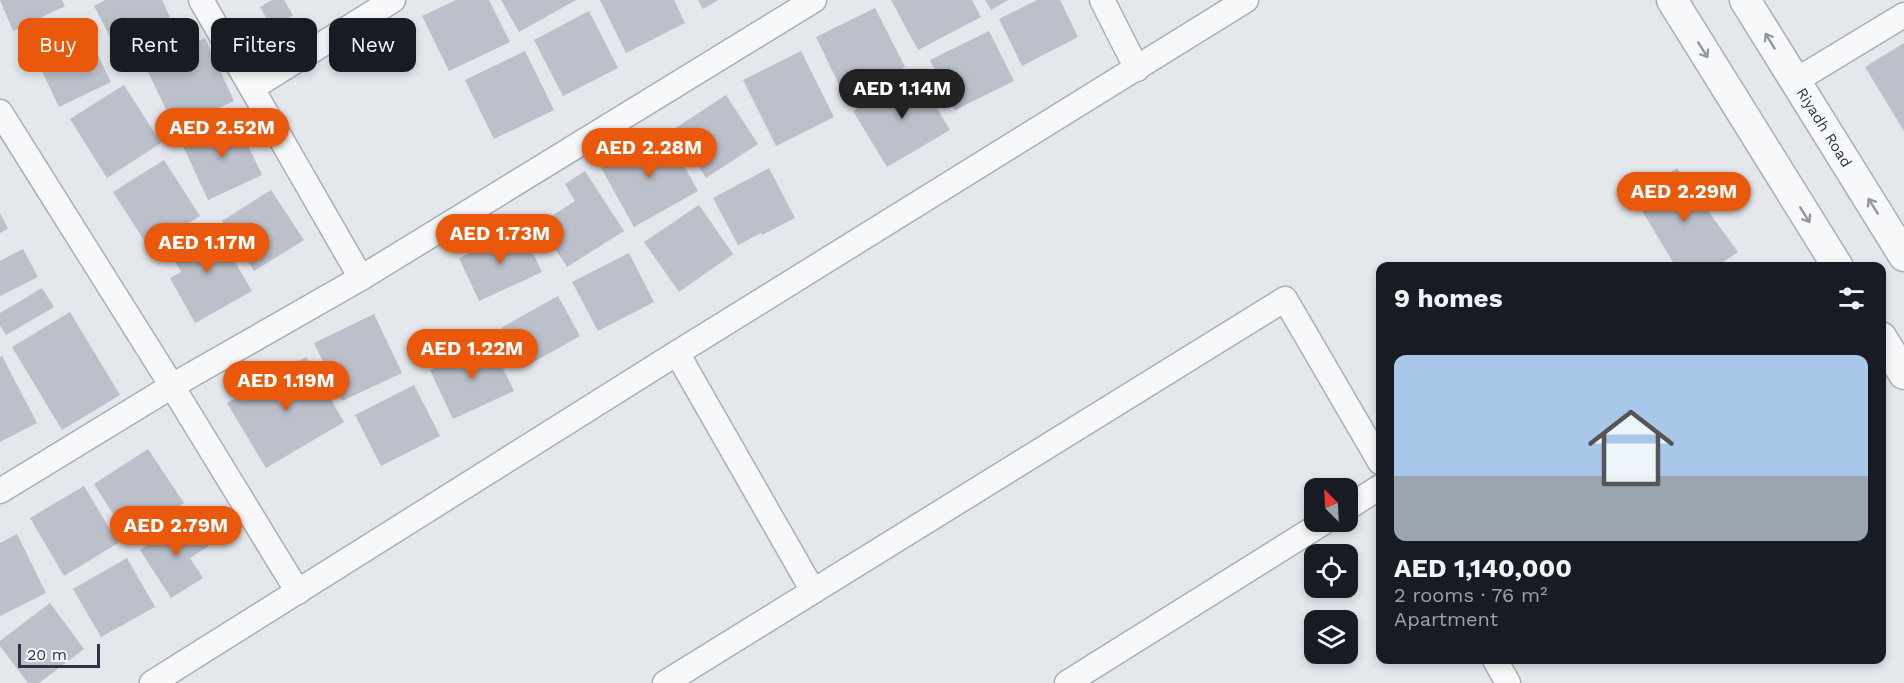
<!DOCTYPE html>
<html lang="en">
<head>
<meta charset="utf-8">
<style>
  :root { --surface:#171b24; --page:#242831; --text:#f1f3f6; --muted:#9ea1a6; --line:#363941; --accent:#ea580c }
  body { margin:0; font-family:"Work Sans",sans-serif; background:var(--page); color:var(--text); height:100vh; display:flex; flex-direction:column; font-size:22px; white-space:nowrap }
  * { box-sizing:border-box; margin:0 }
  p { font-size:20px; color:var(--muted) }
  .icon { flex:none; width:33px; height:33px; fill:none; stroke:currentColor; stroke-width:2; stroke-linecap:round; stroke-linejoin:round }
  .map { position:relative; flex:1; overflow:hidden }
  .details { position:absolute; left:1376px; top:262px; width:510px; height:402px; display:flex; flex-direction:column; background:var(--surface); border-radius:12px; box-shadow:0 3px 9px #0003 }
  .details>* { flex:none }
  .banner { position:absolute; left:18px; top:18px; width:570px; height:54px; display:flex; gap:12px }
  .needle { width:39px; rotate:336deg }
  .tools { position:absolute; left:1304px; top:478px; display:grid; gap:12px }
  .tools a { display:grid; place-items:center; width:54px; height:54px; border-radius:12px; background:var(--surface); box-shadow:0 3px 9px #0003; font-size:30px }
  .scale { position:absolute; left:18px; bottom:15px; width:82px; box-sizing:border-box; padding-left:6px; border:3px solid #2b3445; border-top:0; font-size:16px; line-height:21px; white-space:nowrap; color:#2b3445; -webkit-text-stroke:4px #f4f6f9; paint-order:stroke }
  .price { position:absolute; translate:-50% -51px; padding:0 14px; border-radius:21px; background:var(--accent); color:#fff; font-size:20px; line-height:39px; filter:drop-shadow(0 2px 3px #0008) }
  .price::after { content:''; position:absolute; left:50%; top:36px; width:18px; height:14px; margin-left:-9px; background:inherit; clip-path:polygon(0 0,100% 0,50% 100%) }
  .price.on { background:#222; color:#fff }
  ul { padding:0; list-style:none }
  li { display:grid; align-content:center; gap:12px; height:318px; padding:0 18px }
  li+li { border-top:2px solid var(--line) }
  li span { display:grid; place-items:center; height:186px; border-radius:12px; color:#555 }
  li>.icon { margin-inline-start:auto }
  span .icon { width:108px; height:108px; fill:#fffc; stroke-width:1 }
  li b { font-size:26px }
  h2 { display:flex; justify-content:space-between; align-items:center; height:72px; padding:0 18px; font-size:26px }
  .tag { padding:0 21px; border-radius:12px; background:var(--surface); box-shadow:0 3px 9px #0003; font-size:21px; line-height:54px }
  .tag.on { background:var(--accent); color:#fff }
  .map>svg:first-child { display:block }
  .building { fill:#bbc0ca }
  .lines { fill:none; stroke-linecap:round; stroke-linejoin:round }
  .minor-casing { stroke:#a9aeb7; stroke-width:27 }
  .tertiary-casing { stroke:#a9aeb7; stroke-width:33 }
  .minor { stroke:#f7f8fa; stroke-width:24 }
  .tertiary { stroke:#f7f8fa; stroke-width:30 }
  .oneway { stroke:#9196a0 }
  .labels { text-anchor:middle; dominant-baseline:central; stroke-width:5; stroke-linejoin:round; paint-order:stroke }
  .street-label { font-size:15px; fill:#2b3445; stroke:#f4f6f9 }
</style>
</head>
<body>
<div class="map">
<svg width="1904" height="683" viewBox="0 0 1904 683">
  <rect width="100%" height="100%" fill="#e4e7ec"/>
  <g class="building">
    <polygon points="0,0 62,0 65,6 13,31"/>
    <polygon points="105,0 162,0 170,17 141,32 146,40 119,54 94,6"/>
    <polygon points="272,0 284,0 293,15 272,28 260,7"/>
    <polygon points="456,0 489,0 510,42 449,71 422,16"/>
    <polygon points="501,0 576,0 519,32"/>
    <polygon points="600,0 674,0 685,23 626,53"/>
    <polygon points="698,0 718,0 703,9"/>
    <polygon points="891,0 972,0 981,17 918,50"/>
    <polygon points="985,0 1008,0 991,10"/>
    <polygon points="1037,0 1060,0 1078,37 1022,66 999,19"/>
    <polygon points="875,8 905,67 845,97 816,37"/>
    <polygon points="589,11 618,68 563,96 534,40"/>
    <polygon points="81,21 111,82 59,107 30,46"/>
    <polygon points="989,31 1014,81 955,110 930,60"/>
    <polygon points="205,38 234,101 175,128 145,66"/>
    <polygon points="1904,43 1904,131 1865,67"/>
    <polygon points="525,51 554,110 494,139 465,80"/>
    <polygon points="801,51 834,117 776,146 743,80"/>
    <polygon points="916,73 950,130 887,167 853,111"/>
    <polygon points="124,85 161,143 107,178 70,119"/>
    <polygon points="726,95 758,144 706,178 674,129"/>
    <polygon points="235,118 262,175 208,200 182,144"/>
    <polygon points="664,130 698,191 634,227 600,166"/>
    <polygon points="164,160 200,216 149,248 113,192"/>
    <polygon points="769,168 795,218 762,235 761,233 738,245 713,198"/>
    <polygon points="1677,168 1738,252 1715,267 1676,267 1633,196"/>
    <polygon points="585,171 624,231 567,267 539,224 575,201 565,184"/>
    <polygon points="271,190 304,240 254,271 222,221"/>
    <polygon points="699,205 733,254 679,292 644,242"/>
    <polygon points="0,213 8,229 0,233"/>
    <polygon points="213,224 252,291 195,323 170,278 181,272 168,249"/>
    <polygon points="521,228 542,272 479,301 459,258"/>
    <polygon points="23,249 38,277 0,296 0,261"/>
    <polygon points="629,253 654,302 598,331 572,282"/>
    <polygon points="42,288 54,307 6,335 0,326 0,313"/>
    <polygon points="558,296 580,336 523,368 501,328"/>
    <polygon points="70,312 120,395 62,430 12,347"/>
    <polygon points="374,314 402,373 342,401 314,343"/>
    <polygon points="490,341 514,391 453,419 430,370"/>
    <polygon points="2,356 37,423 0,442 0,357"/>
    <polygon points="306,357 344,422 266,468 227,403"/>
    <polygon points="414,385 440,436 381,466 355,415"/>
    <polygon points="148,449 184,503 129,539 94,484"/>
    <polygon points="84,486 118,543 64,576 30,518"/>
    <polygon points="190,517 209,546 190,558 203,578 171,598 140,550"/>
    <polygon points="17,534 46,593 0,616 0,543"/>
    <polygon points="127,558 155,607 101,637 73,589"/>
    <polygon points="50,603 84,649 39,683 28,683 0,646 0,641"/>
  </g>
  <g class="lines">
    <defs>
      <g id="minor">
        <polyline points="201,0 361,278"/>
        <polyline points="1102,0 1137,69"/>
        <polyline points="1795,81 1904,15"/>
        <polyline points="252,88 393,0"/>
        <polyline points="0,112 172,386 298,592"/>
        <polyline points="677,353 813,591"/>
        <polyline points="0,491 172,386 361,278 814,0"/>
        <polyline points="1347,508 1380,487"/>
        <polyline points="1495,660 1508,683"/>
        <polyline points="152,683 677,353 1246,0"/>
        <polyline points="665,683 1285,299 1380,462"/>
        <polyline points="1067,683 1324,522"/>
      </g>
      <g id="tertiary">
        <polyline points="1672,0 1838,267"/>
        <path id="s1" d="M1745,0L1904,256"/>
        <polyline points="1881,337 1904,374"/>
      </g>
    </defs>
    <use href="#minor" class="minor-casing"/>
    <use href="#tertiary" class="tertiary-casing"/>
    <use href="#minor" class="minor"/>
    <use href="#tertiary" class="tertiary"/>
  </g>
  <defs><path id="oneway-shaft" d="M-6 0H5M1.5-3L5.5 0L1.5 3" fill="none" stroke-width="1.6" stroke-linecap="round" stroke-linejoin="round" transform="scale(1.5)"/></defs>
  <g class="oneway">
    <use href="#oneway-shaft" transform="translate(1770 41) rotate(-121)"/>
    <use href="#oneway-shaft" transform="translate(1703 50) rotate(58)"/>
    <use href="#oneway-shaft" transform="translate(1873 206) rotate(-122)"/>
    <use href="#oneway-shaft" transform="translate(1805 215) rotate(58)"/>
  </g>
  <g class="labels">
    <g class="street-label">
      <text stroke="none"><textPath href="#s1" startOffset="150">Riyadh Road</textPath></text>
    </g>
  </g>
</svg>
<div class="tools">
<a><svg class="needle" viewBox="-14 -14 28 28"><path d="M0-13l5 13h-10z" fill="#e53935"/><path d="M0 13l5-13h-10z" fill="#9ea1a6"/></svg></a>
<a><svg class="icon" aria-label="locate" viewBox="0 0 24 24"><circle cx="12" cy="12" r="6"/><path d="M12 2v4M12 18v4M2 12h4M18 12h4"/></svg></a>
<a><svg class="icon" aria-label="layers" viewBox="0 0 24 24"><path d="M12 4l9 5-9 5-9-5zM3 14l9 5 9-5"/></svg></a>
</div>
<div class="scale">20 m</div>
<b class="price on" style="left:902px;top:120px">AED 1.14M</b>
<b class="price" style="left:222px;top:159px">AED 2.52M</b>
<b class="price" style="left:649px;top:179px">AED 2.28M</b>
<b class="price" style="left:1684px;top:223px">AED 2.29M</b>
<b class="price" style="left:500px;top:265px">AED 1.73M</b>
<b class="price" style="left:207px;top:274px">AED 1.17M</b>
<b class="price" style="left:472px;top:380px">AED 1.22M</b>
<b class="price" style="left:286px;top:412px">AED 1.19M</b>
<b class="price" style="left:176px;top:557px">AED 2.79M</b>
<div class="banner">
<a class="tag on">Buy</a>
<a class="tag">Rent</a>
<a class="tag">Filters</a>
<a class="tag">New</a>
</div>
<section class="details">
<h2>9 homes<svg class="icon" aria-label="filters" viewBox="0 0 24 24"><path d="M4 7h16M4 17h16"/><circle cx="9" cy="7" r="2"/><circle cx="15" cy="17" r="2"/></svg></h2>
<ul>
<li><span style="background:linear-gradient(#a9c7e8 65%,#9aa5b1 0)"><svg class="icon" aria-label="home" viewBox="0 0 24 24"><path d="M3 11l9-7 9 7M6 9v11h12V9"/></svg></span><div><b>AED 1,140,000</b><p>2 rooms · 76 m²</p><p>Apartment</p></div></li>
</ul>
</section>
</div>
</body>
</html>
